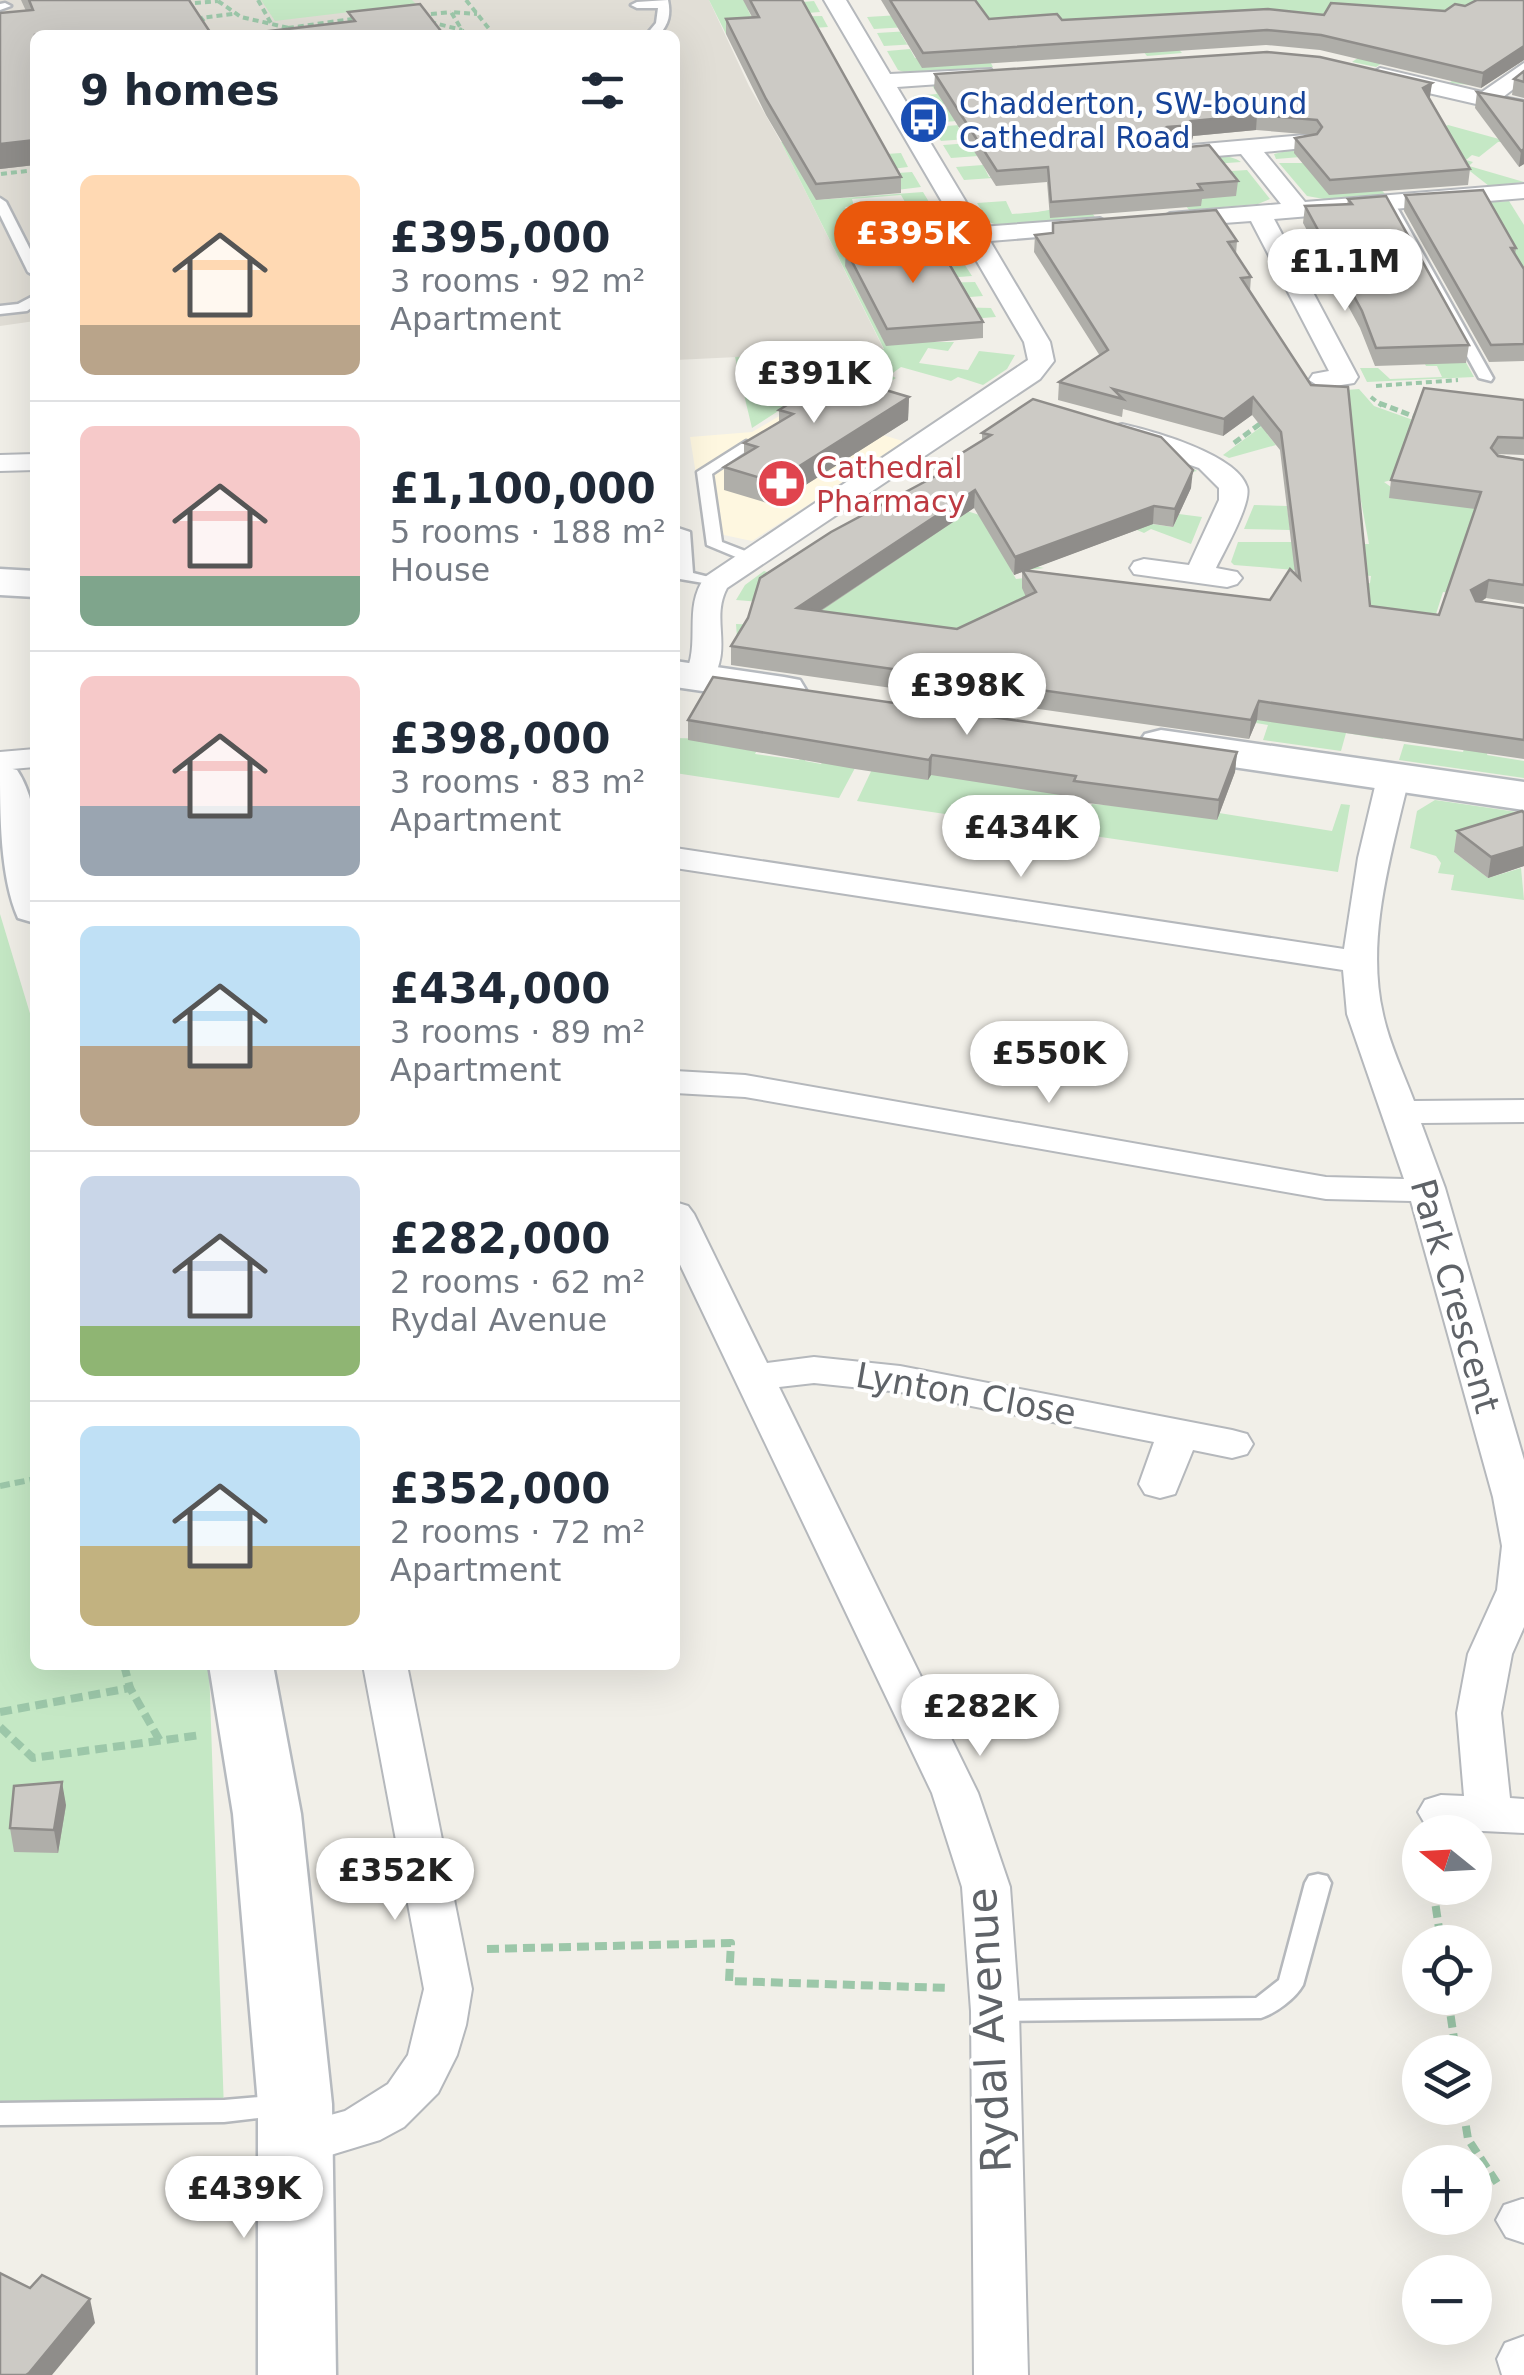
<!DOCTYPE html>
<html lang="en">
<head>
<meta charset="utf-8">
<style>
  :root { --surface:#fff; --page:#f2f2f3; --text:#1f2937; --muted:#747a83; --line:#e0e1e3; --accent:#ea580c }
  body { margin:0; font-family:"DejaVu Sans",sans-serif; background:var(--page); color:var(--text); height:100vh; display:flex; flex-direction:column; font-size:38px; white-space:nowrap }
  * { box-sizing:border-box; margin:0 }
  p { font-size:32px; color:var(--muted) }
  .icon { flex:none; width:55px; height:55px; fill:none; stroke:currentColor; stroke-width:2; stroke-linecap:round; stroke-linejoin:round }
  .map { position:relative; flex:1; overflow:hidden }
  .drawer { position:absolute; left:30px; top:30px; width:650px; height:1640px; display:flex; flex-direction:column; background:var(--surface); border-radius:15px; box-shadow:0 10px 40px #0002 }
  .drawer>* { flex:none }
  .needle { width:65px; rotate:288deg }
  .fabs { position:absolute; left:1402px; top:1815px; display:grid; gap:20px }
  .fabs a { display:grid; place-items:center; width:90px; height:90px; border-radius:50%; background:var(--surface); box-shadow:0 10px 40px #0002; font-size:50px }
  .price { position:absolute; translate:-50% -85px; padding:0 22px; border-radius:35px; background:#fff; color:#222; font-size:32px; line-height:65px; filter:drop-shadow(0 2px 5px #0008) }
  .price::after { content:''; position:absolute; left:50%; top:60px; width:30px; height:22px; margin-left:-15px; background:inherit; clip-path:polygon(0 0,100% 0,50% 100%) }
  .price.active { background:var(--accent); color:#fff }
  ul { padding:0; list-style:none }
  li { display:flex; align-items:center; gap:30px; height:250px; padding:0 50px }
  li+li { border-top:2px solid var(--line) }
  li span { display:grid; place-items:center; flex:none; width:280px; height:200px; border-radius:15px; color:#555 }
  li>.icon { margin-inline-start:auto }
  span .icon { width:120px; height:120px; fill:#fffc; stroke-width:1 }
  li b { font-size:42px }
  h2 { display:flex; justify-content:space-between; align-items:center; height:120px; padding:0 50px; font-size:42px }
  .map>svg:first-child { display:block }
  .commercial { fill:#fef7e0 }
  .education { fill:#e1ded6 }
  .green { fill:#c5e8c5 }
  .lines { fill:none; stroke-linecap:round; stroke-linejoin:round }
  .lane-casing { stroke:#b5b8bc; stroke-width:5 }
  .street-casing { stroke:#b5b8bc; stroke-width:4 }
  .secondary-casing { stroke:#b6babf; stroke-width:5 }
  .path-far3 { stroke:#9cc7a9; stroke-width:4; stroke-dasharray:6 4; stroke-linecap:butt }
  .path-far2 { stroke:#9cc7a9; stroke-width:5; stroke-dasharray:8 4; stroke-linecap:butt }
  .path-far1 { stroke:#9cc7a9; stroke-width:6; stroke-dasharray:10 5; stroke-linecap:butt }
  .path { stroke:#9cc7a9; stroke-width:8; stroke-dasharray:12 6; stroke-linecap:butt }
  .lane { fill:#fff; fill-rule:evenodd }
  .street { fill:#fff; fill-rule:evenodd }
  .secondary { fill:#fff; fill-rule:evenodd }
  .path-bridge { stroke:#9cc7a9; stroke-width:4; stroke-dasharray:6 4; stroke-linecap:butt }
  .wall { fill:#afaea9; fill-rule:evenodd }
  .shaded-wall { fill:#8f8d8a }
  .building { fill:#cccac5; stroke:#8f8d8a; stroke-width:2.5 }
  .labels { text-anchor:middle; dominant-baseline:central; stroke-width:8; stroke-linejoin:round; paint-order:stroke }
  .far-transit-label { font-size:30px; fill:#164399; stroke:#fff; text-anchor:start }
  .far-health-label { font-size:30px; fill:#be3a42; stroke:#fff; text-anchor:start }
  .street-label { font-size:35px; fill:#5f6368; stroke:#fff }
  .near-street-label { font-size:42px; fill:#5f6368; stroke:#fff }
</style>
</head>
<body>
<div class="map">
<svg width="1524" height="2375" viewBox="0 0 1524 2375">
  <rect width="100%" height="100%" fill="#f1efe8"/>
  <polygon class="commercial" points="793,408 906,442 752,541 705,531 690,437 752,432"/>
  <polygon class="education" points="0,0 709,0 749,86 781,142 884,350 675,360 675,35 35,35 35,321 0,326"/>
  <g class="green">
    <polygon points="261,0 412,0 416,4 275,21"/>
    <polygon points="709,0 746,0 755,10 748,10 751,16 797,13 791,3 814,1 820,12 741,18 822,16 828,27 726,34"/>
    <polygon points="927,0 1524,0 1483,86 1449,83 1482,60 1393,56 1376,67 1352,62 1399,30 1168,38 1182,53 1147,56 1127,32 985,52 993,67 904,72 898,70 887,51 910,49 915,58 923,58 933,43 884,46 877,33 926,30 901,34 907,44 952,41 974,23 874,29 867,17 916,14"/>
    <path d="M1004,79L1426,136L1448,125L1510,142H1498L1479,157L1472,155L1466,160L1473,162L1469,166L1524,182L1489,186L1466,168L1377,185L1385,194L1324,199L1307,196L1279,163H1302L1325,155L1276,159L1274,154L1364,132L1103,122C1127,132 1169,156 1194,158C1211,160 1226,151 1241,162L1186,166L1217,172L1247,170L1270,199L1258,204L1189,210L1182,201L1063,173L964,180L956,167L983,165L989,177L1032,174L970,144L978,156L951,158L943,145L1040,138L1000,124L958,127L967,139L941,141L932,127L1029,120L949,110L957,121L930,123L922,110L951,108L938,93L946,104L919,106L913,96L937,94L932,85Z"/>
    <polygon points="808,140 798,160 901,153 908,167 812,179 912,172 921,187 816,200 923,192 932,207 909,209 901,195 852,199 854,206 845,207 854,224 939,219 941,223 861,229 864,235 871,234 879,250 937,264 963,262 972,276 857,285 975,282 983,296 867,305 991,308 996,317 878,326 933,342 954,342 948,351 928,348 919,363 968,370 979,351 1015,355 1007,369 983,385 958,377 951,381 901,367 890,375 896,378 872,393 786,406 752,428 735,357 884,349 781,142"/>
    <path d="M1080,196L1095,217L997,225L989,222L977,203L1006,201L1012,214C1041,212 1054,212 1080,196Z"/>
    <polygon points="1509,201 1524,225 1524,301 1439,206"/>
    <polygon points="1425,288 1474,377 1367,382 1360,368 1378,368 1390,379 1442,377 1437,366 1426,366 1423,360"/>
    <polygon points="1359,389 1374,406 1427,425 1406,476 1384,482 1391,487 1476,504 1479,596 1443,592 1430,633 1490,743 1487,755 1524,761 1524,778 1399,760 1404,744 1463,752 1470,730 1390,718 1383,739 1346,733 1341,751 1263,740 1268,725 1256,723 739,664 736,624 766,625 788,604 736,600 745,585 764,571 787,579 880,571 967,511 998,521 1180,461 1197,471 1179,475 1130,521 1173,527 1179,514 1202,517 1191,544 1151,529 1144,533 1091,510 1007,561 1044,568 1012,572 1016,579 1025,578 1169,637 1370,583 1371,576 1342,573 1338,544 1369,544 1353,458 1267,434 1276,445 1229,458 1223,455 1307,393"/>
    <polygon points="1254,505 1287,506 1290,530 1244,529"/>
    <polygon points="1238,542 1292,542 1295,570 1234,565 1231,562"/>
    <polygon points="675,738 762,740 755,754 799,760 804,753 808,754 805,761 821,764 826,756 855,768 839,798 675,773"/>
    <polygon points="875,763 1075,797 1064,825 1080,828 1092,804 1219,813 1332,831 1341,804 1350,805 1338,872 857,801"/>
    <polygon points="1435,800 1524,813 1454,852 1488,878 1521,868 1524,900 1451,890 1454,875 1438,873 1441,863 1436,856 1410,848 1417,811"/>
    <polygon points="0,914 35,1030 35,1665 209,1665 224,2111 0,2114"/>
  </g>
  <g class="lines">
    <defs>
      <g id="lane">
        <path d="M668,0C671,14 669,24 659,35H646L656,23L658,8H637L631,5L637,2Z"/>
        <polygon points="0,4 5,3 11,6 0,10"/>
        <polygon points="0,198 6,202 35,259 35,276 28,272 0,215"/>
        <polygon points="1383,199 1394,202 1493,378 1491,381 1479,378 1382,202"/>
        <polygon points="35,295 35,305 27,311 0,314 0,306 18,304"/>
        <polygon points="746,441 753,445 751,448 712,474 722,542 753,554 753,560 748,562 707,545 697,472"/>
        <polygon points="675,527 690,532 693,573 721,580 721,586 680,579"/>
        <path d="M1318,1874L1327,1876L1331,1883L1303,1985C1295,1999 1276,2013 1261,2018L995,2021L986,2018L982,2011L986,2004L995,2001L1256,1998L1279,1980L1305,1883L1309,1876Z"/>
        <polygon points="283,2095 292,2098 296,2106 292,2114 224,2122 0,2125 0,2103 224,2100"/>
      </g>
      <g id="street">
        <path d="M824,0H846L890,74L991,69L994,74L991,79L983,81L897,87L981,227L1100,218L1112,225L1100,232L990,241L1050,342L1054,361L1040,379L727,588C710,620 734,648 710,683H688L684,677C702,643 682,609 705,577L1028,360L1024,342Z"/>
        <polygon points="1524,63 1524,81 1503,97 1524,101 1524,115 1372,80 1369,75 1380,68 1482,92"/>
        <polygon points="1305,135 1313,137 1317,142 1313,147 1264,152 1305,202 1524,184 1524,198 1274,219 1358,377 1354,383 1322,388 1309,380 1313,374 1329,371 1251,221 1170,227 1158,220 1170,213 1281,204 1241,154 1166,160 1154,153 1158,148"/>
        <path d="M1122,424C1152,431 1237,454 1247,487C1252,503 1224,551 1216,568L1237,572L1242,578L1237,584L1227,587L1134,574L1130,568L1134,562L1144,559L1189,565L1219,500V488L1199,468L1112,438L1108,432L1112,426Z"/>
        <polygon points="35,454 35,470 0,471 0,455"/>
        <polygon points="35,749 35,767 0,770 0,752"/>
        <path d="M1393,768L1404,771L1409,778C1392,852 1365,938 1383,1014C1389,1043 1403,1072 1414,1101L1524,1100V1122L1421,1123L1445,1188L1524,1460V1627L1512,1654L1501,1713L1510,1798L1524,1799V1833L1441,1829L1425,1824L1418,1812L1425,1800L1441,1795L1464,1796L1457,1713L1468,1654L1497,1590L1502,1546L1493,1497L1411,1201L1326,1199L745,1097L675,1093V1071L745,1075L1326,1177L1404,1179L1347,1014L1343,970L675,868V848L1344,949L1358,858L1377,778L1382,771Z"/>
        <polygon points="675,1202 688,1206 694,1214 767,1363 814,1357 900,1366 1232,1430 1247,1434 1253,1444 1247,1454 1232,1458 1193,1450 1175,1494 1160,1498 1145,1494 1139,1484 1154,1442 900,1392 814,1383 779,1387 978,1793 1010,1887 1019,2011 1028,2375 974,2375 971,2011 962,1887 932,1793 675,1254"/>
        <polygon points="363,1665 407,1665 472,1989 466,2025 457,2055 438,2093 404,2127 380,2140 298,2165 280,2159 273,2144 280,2129 345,2111 388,2084 408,2055 424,1989"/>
        <polygon points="1522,2199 1524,2199 1524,2243 1506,2237 1496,2220 1504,2205"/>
        <polygon points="1524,2336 1524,2375 1502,2375 1497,2359 1505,2343"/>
      </g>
      <g id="secondary">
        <polygon points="0,569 35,571 35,597 0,595"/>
        <polygon points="675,661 784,677 800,680 806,690 800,700 784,703 675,687"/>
        <polygon points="1161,730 1524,782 1524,810 1145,754 1138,744 1145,734"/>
        <path d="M0,766L17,770C45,812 35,875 35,923L18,918C0,877 0,814 0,766Z"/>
        <polygon points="209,1665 273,1665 301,1814 332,2104 336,2375 258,2375 258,2104 233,1814"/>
      </g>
    </defs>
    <use href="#lane" class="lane-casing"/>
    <use href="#street" class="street-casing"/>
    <use href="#secondary" class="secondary-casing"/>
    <g class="path-far3">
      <polyline points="258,0 272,25"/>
      <polyline points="466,0 494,35"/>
      <polyline points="218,1 241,17 289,28"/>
      <polyline points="421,15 451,12"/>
      <polyline points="430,22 462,30"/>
      <polyline points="198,27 205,23 201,18 233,14"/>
      <polyline points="288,28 352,19"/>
      <polyline points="464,35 492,32"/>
      <polyline points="465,35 451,12 477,14"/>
      <polyline points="1,174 35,170"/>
      <polyline points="1376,386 1458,380"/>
      <polyline points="1371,397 1382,406"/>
    </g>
    <g class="path-far2">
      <polyline points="1379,403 1418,418"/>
      <polyline points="1234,443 1264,421"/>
    </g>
    <polyline class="path-far1" points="0,1486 35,1479"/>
    <g class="path">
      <polyline points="124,1665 130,1688"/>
      <polyline points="0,1712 130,1688 160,1741"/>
      <polyline points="0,1727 33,1758 201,1735"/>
      <polyline points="1433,1888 1441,1942"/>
      <polyline points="487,1949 731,1943 729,1981 949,1988"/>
      <polyline points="1448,1998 1456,2052"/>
      <polyline points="1463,2108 1468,2139 1499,2186"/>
    </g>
    <use href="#lane" class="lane"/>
    <use href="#street" class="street"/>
    <use href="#secondary" class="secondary"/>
    <polyline class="path-bridge" points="185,4 218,1"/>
  </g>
  <g class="wall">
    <polygon points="21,0 189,0 35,35 35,165 0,169 26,11"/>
    <polygon points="743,0 802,0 901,177 901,193 816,200 766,115 726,34 726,19 752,17"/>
    <polygon points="881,0 975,0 989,19 1062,20 1445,11 1465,6 1524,0 1524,60 1481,88 1320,50 1266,45 922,68"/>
    <polygon points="1524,71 1524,98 1512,95 1514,79"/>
    <polygon points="935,74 1432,83 1429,98 1470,169 1468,185 1329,195 1294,153 1295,138 1315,135 1256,130 1193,136 1192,140 1166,142 1162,145 1167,149 1238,181 1236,196 1202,199 1201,206 1050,218 1047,182 996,186 934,88"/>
    <polygon points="1477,92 1524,101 1524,164 1519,167 1475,108"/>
    <polygon points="1405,195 1516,248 1515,255 1524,269 1524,361 1489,362 1404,211"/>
    <polygon points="1348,199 1469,345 1466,363 1375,366 1360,328 1303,223 1305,206 1347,205"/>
    <path d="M1053,223L1237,241L1236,254L1251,277L1250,291L1370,606L1439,615L1475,509L1389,498L1391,480L1524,400V455L1497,454L1524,460V604L1486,598L1481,602L1524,608V759L1257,720L1249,739L731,665V646L936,476V469L982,441V433L1191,488L1173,527L1153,524L1028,570L1270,600L1295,574L1280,450L1252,415L1223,436L1123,409L1122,417L1058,400L1059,382L1100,356L1034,252L1035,235L1052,233ZM974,508L1014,575L1022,572V588L1026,597L957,629L821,611Z"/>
    <polygon points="846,250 983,322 983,338 886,346 845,266"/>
    <polygon points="909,397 908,420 774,505 724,490 724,467 744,455 744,443 779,423 779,410"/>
    <polygon points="688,720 1237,752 1235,772 1217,820 1073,801 1073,797 931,775 928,780 855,769 688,740"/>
    <polygon points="1524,813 1524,866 1488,878 1454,852 1457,831"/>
    <polygon points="66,1805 58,1853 14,1852 10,1828"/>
  </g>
  <g class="shaded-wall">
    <polygon points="1524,46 1524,60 1481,88 1483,73"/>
    <polygon points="1432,83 1430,97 1422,103 1423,88"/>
    <polygon points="1257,115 1256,130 1193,136 1192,140 1166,142 1150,152 1151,137 1167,127 1191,121"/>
    <polygon points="35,140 35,165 0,169 0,144"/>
    <polygon points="1524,149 1524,164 1519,167 1521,151"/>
    <polygon points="909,397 908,420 774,505 774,482"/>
    <polygon points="1253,397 1252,415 1223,436 1224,419"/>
    <polygon points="1193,470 1191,488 1173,527 1175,509"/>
    <polygon points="975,490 974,508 797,626 797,608"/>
    <polygon points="1154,506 1153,524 1024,572 1022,570 1022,572 1014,575 1015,557"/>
    <polygon points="1489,580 1486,598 1468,609 1471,590"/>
    <polygon points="1259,701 1257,720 1249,739 1251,720"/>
    <polygon points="1237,752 1235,772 1217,820 1219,800"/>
    <polygon points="932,755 931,775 928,780 929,760"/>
    <polygon points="1524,847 1524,866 1488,878 1491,857"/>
    <polygon points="62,1782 66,1805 58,1853 54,1830"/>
    <polygon points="90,2299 95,2323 52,2375 26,2375"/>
  </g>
  <g class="building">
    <polygon points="29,0 189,0 212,35 35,35 35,140 0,144 0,13 33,10"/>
    <polygon points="750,0 802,0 901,177 816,184 766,99 726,19 759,17"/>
    <polygon points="890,0 975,0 989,19 1057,14 1062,20 1268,9 1324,15 1331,3 1445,11 1455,4 1465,6 1477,0 1524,0 1524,46 1483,73 1321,35 1267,30 923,53"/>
    <polygon points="420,4 444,35 236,35 355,21 348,12"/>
    <polygon points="1267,52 1320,57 1432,83 1423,88 1470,169 1330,180 1295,138 1317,134 1322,127 1317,120 1257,115 1191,121 1194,125 1167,127 1151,137 1167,149 1209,145 1238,181 1198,184 1202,190 1051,202 1048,167 997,171 935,74"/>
    <polygon points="1524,71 1524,82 1514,79"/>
    <polygon points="1477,92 1524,101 1524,149 1521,151"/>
    <polygon points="1483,190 1516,248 1511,248 1524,269 1524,344 1491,345 1405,195"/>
    <polygon points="1386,196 1469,345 1376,348 1362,311 1305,206 1352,204 1348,199"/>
    <polygon points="1216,210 1237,241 1228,242 1251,277 1241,278 1311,385 1348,387 1370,606 1439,615 1481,492 1391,480 1424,388 1524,400 1524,438 1498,437 1491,448 1498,456 1524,460 1524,585 1489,580 1471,590 1476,601 1524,608 1524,740 1259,701 1251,720 731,646 748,618 760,578 831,532 943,472 936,469 991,435 982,433 1033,399 1161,437 1193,470 1175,509 1154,506 1015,557 975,490 797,608 957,629 1036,592 1022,570 1270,600 1290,569 1300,579 1281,432 1253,397 1224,419 1113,389 1123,399 1059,382 1108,350 1035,235 1053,233 1053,223"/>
    <polygon points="937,243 983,322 887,329 846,250"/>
    <polygon points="835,375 909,397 774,482 724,467 757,447 744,443 793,414 779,410"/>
    <polygon points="713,677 1237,752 1219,800 1074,781 1076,776 932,755 929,760 688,720"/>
    <polygon points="1522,811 1524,813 1524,847 1491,857 1457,831"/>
    <polygon points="62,1782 54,1830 10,1828 14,1786"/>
    <polygon points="0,2273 30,2288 42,2275 90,2299 29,2373 26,2375 0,2375"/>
  </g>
  <defs>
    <symbol id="bus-disc" viewBox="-11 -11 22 22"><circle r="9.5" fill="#1a4fb4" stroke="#fff"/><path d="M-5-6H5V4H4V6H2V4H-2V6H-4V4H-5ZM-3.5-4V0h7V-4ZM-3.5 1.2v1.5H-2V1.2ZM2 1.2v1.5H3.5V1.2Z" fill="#fff"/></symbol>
    <symbol id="pharmacy-disc" viewBox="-11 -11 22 22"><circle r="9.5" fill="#e0444e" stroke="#fff"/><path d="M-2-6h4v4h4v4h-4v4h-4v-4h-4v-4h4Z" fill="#fff"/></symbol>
  </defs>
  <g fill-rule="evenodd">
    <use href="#bus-disc" x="896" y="92" width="55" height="55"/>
    <use href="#pharmacy-disc" x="754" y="456" width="55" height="55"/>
  </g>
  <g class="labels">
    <g class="far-transit-label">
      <text x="959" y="103">Chadderton, SW-bound<tspan x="959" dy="34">Cathedral Road</tspan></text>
    </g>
    <g class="far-health-label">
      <text x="816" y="467">Cathedral<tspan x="816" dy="34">Pharmacy</tspan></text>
    </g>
    <g class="street-label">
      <text transform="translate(1455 1296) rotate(74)">Park Crescent</text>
      <text transform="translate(966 1394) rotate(10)">Lynton Close</text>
    </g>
    <g class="near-street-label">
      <text transform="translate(989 2030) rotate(-93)">Rydal Avenue</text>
    </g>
  </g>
</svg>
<div class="fabs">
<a><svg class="needle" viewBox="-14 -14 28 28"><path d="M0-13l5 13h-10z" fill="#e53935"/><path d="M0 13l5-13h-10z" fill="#747a83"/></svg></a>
<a><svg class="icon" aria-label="locate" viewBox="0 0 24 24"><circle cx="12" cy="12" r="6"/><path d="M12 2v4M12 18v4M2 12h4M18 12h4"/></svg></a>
<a><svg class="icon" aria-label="layers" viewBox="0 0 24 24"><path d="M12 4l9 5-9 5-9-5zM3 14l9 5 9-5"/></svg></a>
<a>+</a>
<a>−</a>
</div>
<b class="price active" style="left:913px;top:286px">£395K</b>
<b class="price" style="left:1345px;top:314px">£1.1M</b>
<b class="price" style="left:814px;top:426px">£391K</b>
<b class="price" style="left:967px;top:738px">£398K</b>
<b class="price" style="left:1021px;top:880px">£434K</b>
<b class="price" style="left:1049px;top:1106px">£550K</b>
<b class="price" style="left:980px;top:1759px">£282K</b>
<b class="price" style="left:395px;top:1923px">£352K</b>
<b class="price" style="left:244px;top:2241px">£439K</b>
<section class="drawer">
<h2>9 homes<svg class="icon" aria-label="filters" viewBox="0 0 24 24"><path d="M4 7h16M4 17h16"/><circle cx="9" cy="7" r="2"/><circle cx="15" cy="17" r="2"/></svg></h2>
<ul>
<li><span style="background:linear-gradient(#ffd9b3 75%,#b9a48a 0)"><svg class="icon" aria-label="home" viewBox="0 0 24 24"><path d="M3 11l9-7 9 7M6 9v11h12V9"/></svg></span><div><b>£395,000</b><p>3 rooms · 92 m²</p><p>Apartment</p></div></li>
<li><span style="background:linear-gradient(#f6c9c9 75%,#7fa58c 0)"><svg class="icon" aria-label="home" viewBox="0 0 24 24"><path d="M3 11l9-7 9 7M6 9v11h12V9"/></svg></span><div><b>£1,100,000</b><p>5 rooms · 188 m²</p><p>House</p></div></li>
<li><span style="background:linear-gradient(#f6c9c9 65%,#9aa5b1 0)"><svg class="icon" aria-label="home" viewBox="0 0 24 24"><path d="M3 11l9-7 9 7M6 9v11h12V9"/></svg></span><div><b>£398,000</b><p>3 rooms · 83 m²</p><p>Apartment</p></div></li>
<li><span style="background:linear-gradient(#bfe0f5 60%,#b9a48a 0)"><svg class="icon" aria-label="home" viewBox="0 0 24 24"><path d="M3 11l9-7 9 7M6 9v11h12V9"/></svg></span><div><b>£434,000</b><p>3 rooms · 89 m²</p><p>Apartment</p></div></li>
<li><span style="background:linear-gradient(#c9d6e8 75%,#8fb573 0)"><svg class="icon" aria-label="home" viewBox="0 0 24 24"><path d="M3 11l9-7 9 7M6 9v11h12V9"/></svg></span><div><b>£282,000</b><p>2 rooms · 62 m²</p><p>Rydal Avenue</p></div></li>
<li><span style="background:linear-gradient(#bfe0f5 60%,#c2b280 0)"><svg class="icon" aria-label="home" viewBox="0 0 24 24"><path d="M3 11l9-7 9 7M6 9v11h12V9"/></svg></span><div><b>£352,000</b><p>2 rooms · 72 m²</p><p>Apartment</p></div></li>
</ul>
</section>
</div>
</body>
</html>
